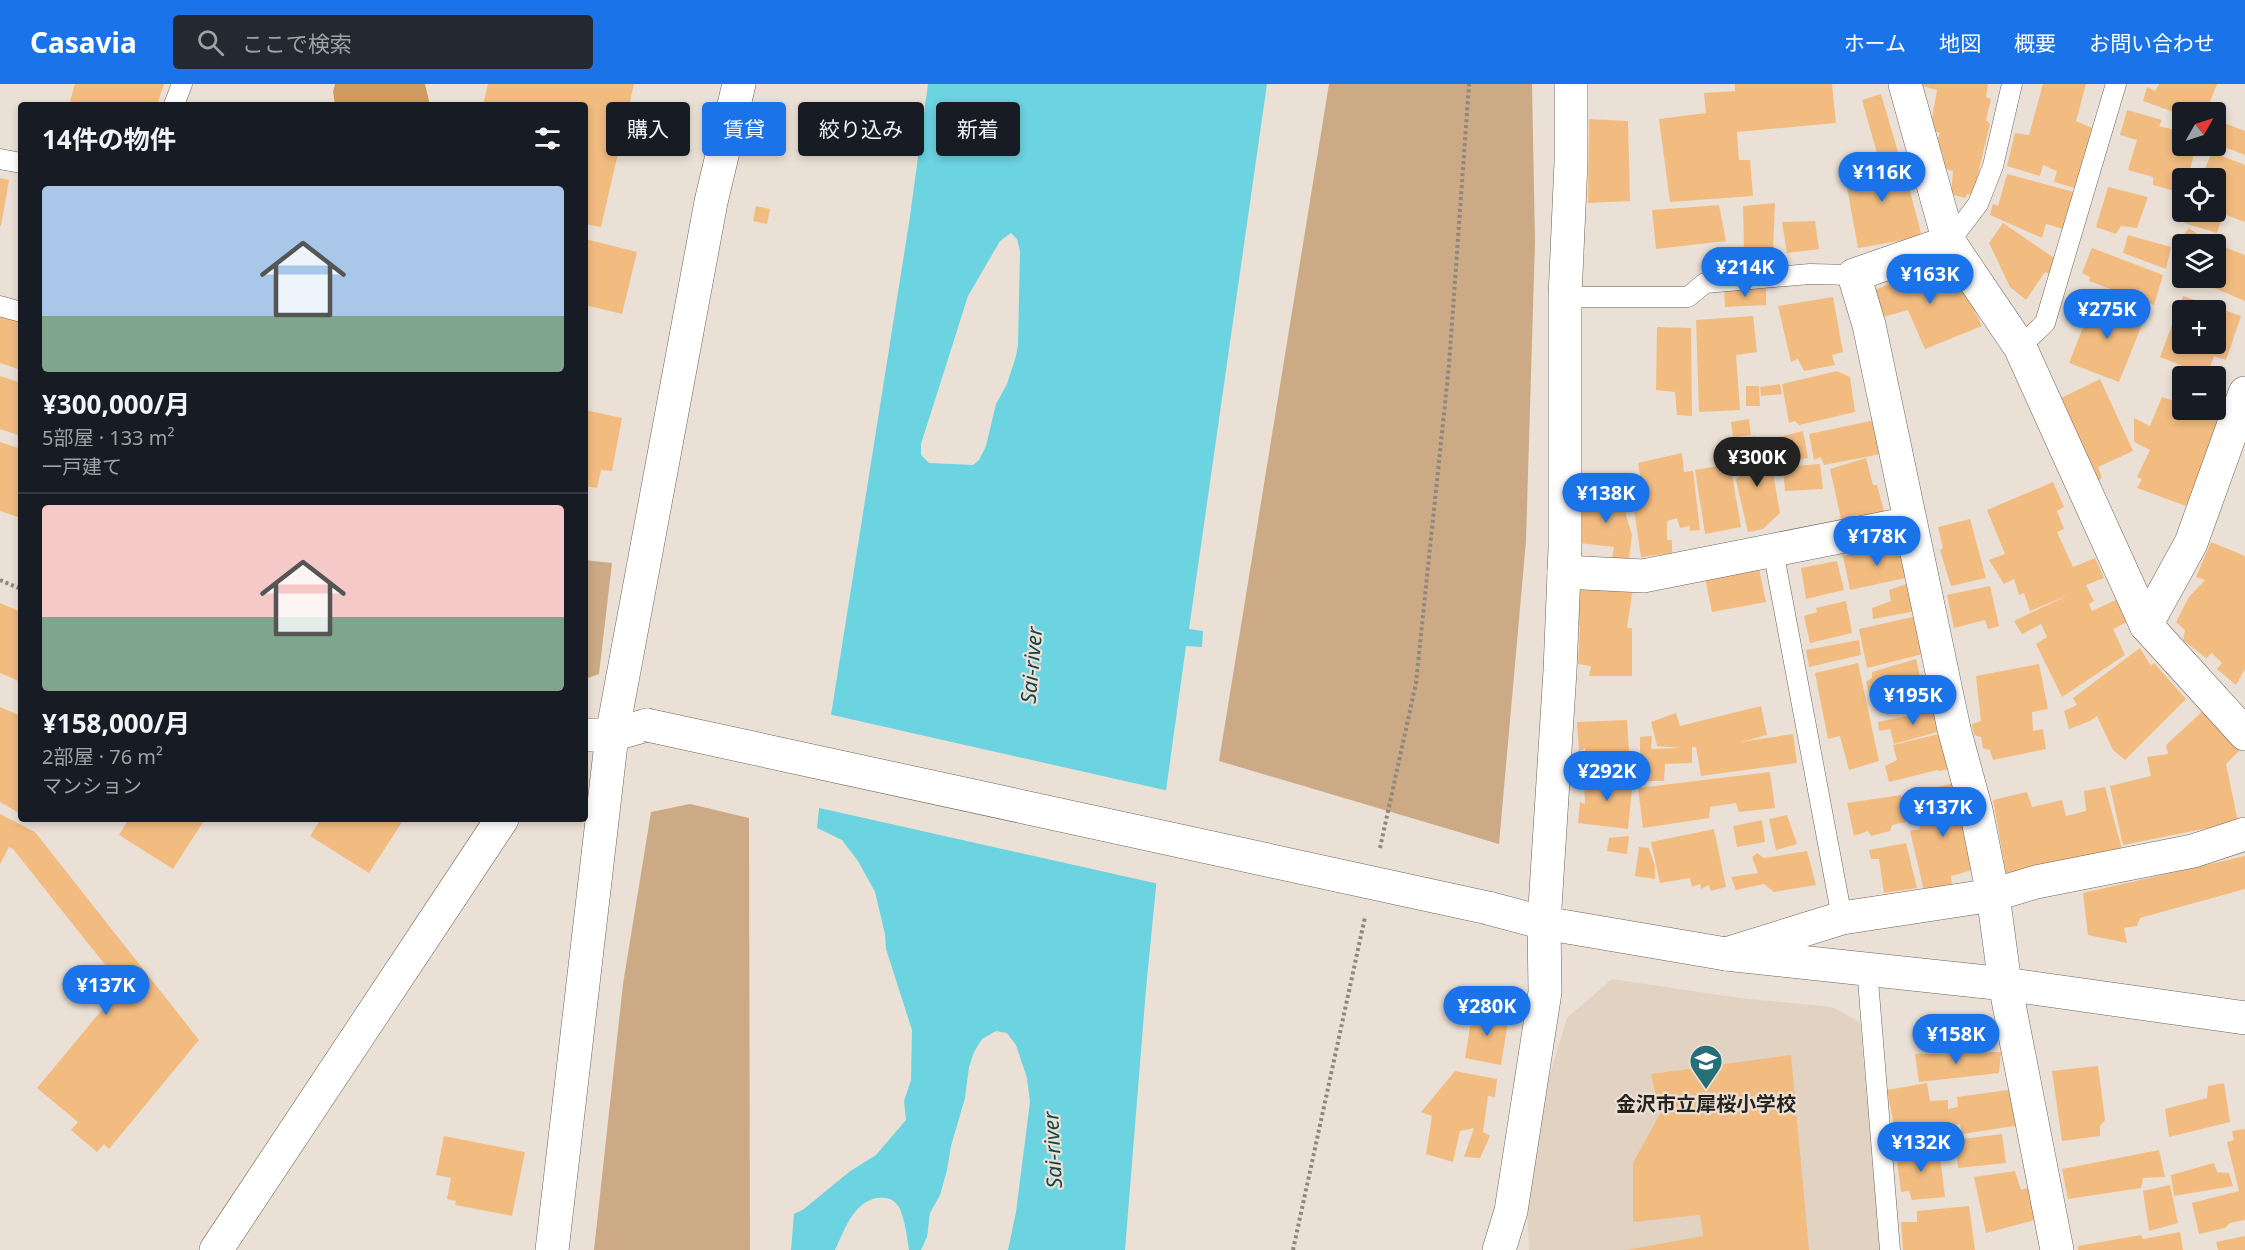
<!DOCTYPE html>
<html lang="ja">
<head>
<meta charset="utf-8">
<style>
  :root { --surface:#171b24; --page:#242831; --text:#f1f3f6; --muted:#9ea1a6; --line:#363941; --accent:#1a73e8 }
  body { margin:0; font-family:"Noto Sans","Noto Sans JP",sans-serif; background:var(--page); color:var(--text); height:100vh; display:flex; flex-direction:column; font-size:22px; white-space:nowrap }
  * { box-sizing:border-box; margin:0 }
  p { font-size:20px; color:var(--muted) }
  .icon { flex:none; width:33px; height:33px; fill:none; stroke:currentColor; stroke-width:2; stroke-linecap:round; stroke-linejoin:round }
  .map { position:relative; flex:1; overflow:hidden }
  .sheet { position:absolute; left:18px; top:18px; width:570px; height:720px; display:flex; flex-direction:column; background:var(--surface); border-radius:6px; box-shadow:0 3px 9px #0003 }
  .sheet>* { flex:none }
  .hud { position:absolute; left:606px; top:18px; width:570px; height:54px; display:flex; gap:12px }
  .needle { width:39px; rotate:51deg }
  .controls { position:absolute; left:2172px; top:18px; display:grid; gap:12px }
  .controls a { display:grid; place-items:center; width:54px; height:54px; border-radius:6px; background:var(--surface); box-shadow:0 3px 9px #0003; font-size:30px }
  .price { position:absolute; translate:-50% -51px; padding:0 14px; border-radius:21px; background:var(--accent); color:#fff; font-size:20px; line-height:39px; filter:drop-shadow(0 2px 3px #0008) }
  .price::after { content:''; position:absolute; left:50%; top:36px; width:18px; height:14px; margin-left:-9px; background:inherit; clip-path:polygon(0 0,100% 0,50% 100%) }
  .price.on { background:#222; color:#fff }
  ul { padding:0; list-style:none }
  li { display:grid; align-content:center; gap:12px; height:318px; padding:0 24px }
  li+li { border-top:2px solid var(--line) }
  li span { display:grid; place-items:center; height:186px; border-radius:6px; color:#555 }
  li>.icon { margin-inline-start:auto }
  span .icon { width:108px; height:108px; fill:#fffc; stroke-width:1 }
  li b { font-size:26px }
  h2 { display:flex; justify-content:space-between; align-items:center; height:72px; padding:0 24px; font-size:26px }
  .chip { padding:0 21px; border-radius:6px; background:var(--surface); box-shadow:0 3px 9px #0003; font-size:21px; line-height:54px }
  .chip.on { background:var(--accent); color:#fff }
  header { display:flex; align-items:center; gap:36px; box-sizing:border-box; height:84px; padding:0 30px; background:var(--accent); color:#fff }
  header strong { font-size:28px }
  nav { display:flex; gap:33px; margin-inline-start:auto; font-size:21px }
  .search { width:420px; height:54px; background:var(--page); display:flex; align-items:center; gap:15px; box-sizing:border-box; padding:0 21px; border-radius:6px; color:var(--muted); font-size:22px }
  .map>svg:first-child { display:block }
  .built { fill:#e1d2c1 }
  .green { fill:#ccaa86 }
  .forest { fill:#cf9b61 }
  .water { fill:#6cd3e0; fill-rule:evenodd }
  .pier { fill:#ebe0d5 }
  .building { fill:#f2bc81; fill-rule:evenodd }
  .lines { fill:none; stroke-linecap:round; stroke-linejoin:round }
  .service-casing { stroke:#6c6359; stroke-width:21 }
  .minor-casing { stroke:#6c6359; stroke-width:34 }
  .tertiary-casing { stroke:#6c6359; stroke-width:34 }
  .path { stroke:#8f877f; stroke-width:4; stroke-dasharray:3 3; stroke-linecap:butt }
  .service { stroke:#fff; stroke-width:20 }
  .minor { stroke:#fff; stroke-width:33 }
  .tertiary { stroke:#fff; stroke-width:33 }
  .tertiary-bridge-casing { stroke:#6c6359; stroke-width:34; stroke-linecap:butt }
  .tertiary-bridge { stroke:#fff; stroke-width:33 }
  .labels { text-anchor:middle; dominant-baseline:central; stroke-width:4.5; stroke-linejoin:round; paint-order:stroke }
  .poi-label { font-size:20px; font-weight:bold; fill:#27231f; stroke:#ebe0d5 }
  .water-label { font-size:21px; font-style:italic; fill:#15454a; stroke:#ebe0d5 }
</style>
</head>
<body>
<header>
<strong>Casavia</strong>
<div class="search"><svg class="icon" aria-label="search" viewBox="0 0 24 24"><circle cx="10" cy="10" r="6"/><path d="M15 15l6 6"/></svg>ここで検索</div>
<nav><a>ホーム</a><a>地図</a><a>概要</a><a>お問い合わせ</a></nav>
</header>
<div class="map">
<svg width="2245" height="1166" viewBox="0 0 2245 1166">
  <rect width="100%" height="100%" fill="#ebe0d5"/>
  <polygon class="built" points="1612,895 1739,914 1832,923 1860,938 1880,1166 1529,1166 1525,1074 1567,934"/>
  <g class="green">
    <polygon points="1329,0 1532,0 1535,158 1526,457 1499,760 1219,677"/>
    <polygon points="585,476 612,479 599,590 585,595"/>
    <polygon points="690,720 749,734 750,1166 594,1166 623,900 651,728"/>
  </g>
  <polygon class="forest" points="335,0 425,0 430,21 335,21 333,8"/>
  <path class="water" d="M928,0H1267L1189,545L1203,547L1202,563L1186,562L1164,721L1146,905L1125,1166H1008L1016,1128L1030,1018L1027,994L1016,961L1007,949L996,947L982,955L974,968L969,983L965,1014L951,1062L947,1086L940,1111L930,1129L927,1153L921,1166H909C907,1153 905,1137 900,1125C897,1119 892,1115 886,1114C856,1111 846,1143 835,1166H791L794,1130L804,1125L849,1088L876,1071L906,1036L904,1017L911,996L912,946L886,865L885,850L875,808L858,777L842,756L817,744L825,669L909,139ZM1011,149L1017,155L1020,167L1018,261L1016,272L1007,300L996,320L986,362L979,376L973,381L929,379L921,371V360L968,212L1000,157Z"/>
  <polygon class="pier" points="828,630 1169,707 1159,800 815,723"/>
  <g class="building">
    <polygon points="75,0 164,0 157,21 69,21"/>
    <polygon points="488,0 634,0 601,143 585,140 585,21 483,21"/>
    <polygon points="1735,0 1832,0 1836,39 1737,48 1739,76 1750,76 1753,112 1670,118 1659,35 1706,29 1704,9 1735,7"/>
    <polygon points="1916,0 1988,0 1986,13 1991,15 1986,36 1990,40 1973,111 1967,110 1965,114 1951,110 1953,87 1940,83 1943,69 1935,63 1940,49 1930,46 1937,6"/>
    <polygon points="2043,0 2086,0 2076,37 2092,44 2075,104 2054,98 2057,87 2043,81 2040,92 2007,82 2015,49 2029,51"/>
    <polygon points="2159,0 2217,0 2206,28 2182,28 2182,31 2143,17 2147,3 2155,7"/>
    <polygon points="1881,10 1898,68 1878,73 1862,16"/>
    <polygon points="2127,26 2162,36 2159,42 2182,48 2182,62 2196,62 2188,94 2182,94 2182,109 2153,101 2153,93 2128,86 2137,56 2120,51"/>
    <polygon points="1589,35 1628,37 1630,117 1588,119"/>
    <polygon points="2224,39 2245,47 2245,71 2219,61"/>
    <polygon points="2212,68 2245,81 2245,138 2223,130 2217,149 2184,139 2188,128 2216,128 2216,94 2201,94"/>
    <polygon points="1899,72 1902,86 1904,85 1921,149 1916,154 1858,164 1845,92 1856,90 1855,80"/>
    <polygon points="2007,90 2074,108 2063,145 2046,140 2042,154 1990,131 1993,120 1998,122"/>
    <polygon points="0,94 9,96 1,142 0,142"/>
    <polygon points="2108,103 2148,113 2137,144 2121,142 2116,150 2096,143"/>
    <polygon points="1775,119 1773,165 1744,167 1743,122"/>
    <polygon points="1719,121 1726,157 1656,165 1652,126"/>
    <polygon points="756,122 770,125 767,140 753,137"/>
    <polygon points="1815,137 1819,165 1787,169 1782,138"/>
    <polygon points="2003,139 2057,176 2052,191 2045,188 2026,216 2010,203 1989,159"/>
    <polygon points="2189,144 2200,152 2196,160 2182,160 2182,164 2176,160"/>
    <polygon points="2128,151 2171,163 2166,185 2123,169"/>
    <polygon points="585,155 637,168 622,230 585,221"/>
    <polygon points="2216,160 2245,171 2245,217 2198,197 2200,194 2216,194"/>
    <polygon points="2092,164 2163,191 2154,221 2089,197 2090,193 2082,189"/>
    <polygon points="1942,178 1954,209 1964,205 1982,242 1925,265 1908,226 1883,233 1872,207"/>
    <polygon points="1766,205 1766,221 1725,223 1724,206"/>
    <path d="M2183,212L2241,232L2226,276L2214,272L2207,292L2160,273ZM2182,226H2216V260H2182Z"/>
    <polygon points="1833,213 1843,268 1832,271 1835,281 1804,287 1798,275 1791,278 1778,222"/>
    <polygon points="2095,213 2145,233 2119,298 2069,279"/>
    <polygon points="0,230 21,236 21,286 0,279"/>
    <polygon points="1753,232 1757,268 1736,271 1740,326 1699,328 1696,236"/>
    <polygon points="1657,243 1691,244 1692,332 1677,331 1675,308 1656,306"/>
    <polygon points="1837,287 1850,293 1855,328 1799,341 1795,337 1789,339 1782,300"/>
    <polygon points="0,292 21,299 21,352 0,345"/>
    <polygon points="2100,295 2133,367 2098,383 2102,394 2094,399 2057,316"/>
    <polygon points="1780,300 1782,310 1761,312 1760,303"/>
    <polygon points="1746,302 1759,302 1760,322 1746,322"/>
    <polygon points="2162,313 2182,320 2182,326 2198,326 2225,335 2186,422 2137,404 2142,395 2137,393 2150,366 2134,358 2134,334 2150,342"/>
    <polygon points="585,326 622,334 612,387 601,386 597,404 585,402"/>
    <polygon points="1749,335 1751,351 1733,353 1731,338"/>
    <polygon points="1875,336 1881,370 1824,381 1821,373 1814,376 1809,350"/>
    <polygon points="1803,347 1808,374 1776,379 1771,355"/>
    <polygon points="1755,352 1759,377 1771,378 1780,429 1763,445 1748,448 1736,396 1744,388 1737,357"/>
    <polygon points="0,358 21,365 21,434 0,427"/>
    <polygon points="1682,369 1684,388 1693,387 1700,446 1690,447 1690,442 1680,444 1677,434 1667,437 1667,456 1672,456 1672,469 1641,473 1634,426 1635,397 1641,398 1638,379"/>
    <polygon points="1866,374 1873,401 1877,401 1884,427 1842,439 1830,385"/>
    <polygon points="1730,380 1741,443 1705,450 1695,386"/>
    <polygon points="1820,380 1823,405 1785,407 1783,383"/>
    <polygon points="2053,398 2064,423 2057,427 2064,445 2057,448 2073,483 2095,474 2104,494 2086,501 2094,517 2089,520 2092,527 2118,515 2127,538 2113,545 2125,571 2062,613 2036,560 2047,553 2041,540 2022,550 2014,537 2068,511 2030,527 2024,509 2019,511 2014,495 2004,500 1989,476 2005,470 1987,426"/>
    <polygon points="1582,411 1628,412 1626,431 1632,451 1629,474 1612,475 1614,463 1579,459"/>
    <polygon points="1970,435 1986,494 1951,502 1940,466 1943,464 1938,443"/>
    <polygon points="2211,458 2245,472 2245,585 2236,601 2217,585 2222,579 2212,569 2206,574 2183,556 2185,546 2176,538 2189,513 2205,496 2196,493"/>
    <polygon points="1904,460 1910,493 1850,506 1843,472"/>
    <polygon points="1837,477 1844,506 1806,515 1801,484"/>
    <polygon points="1759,485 1766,518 1712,528 1705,494"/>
    <polygon points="1909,499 1916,527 1873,535 1872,524 1891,517 1889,506"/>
    <polygon points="1578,502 1633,503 1627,544 1632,544 1632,592 1589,592 1591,582 1578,580 1580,542 1576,542"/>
    <polygon points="1990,502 1999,542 1988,545 1985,536 1954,544 1947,511"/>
    <polygon points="1846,517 1852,549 1810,559 1804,532 1817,528 1816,524"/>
    <polygon points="0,519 21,528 21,598 0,589"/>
    <polygon points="1917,532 1927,569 1867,584 1859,545"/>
    <polygon points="1859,556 1861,571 1809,583 1806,566"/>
    <polygon points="2140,564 2151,582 2154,579 2186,615 2125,676 2113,666 2097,632 2090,637 2069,645 2064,627 2077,621 2073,614"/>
    <polygon points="1916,575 1922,602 1871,616 1866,598 1872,594 1872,588"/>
    <polygon points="1858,579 1879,677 1849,686 1840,652 1828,655 1815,589"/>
    <polygon points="2039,580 2048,625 2032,628 2033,647 2043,645 2046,665 1993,676 1990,666 1983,664 1981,653 1974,651 1972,640 1981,637 1976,592"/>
    <polygon points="1761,622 1767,651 1741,658 1793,650 1797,679 1701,692 1696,663 1692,663 1692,679 1665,680 1664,697 1640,697 1640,653 1652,652 1651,665 1681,664 1657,662 1651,638 1676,629 1680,642"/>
    <polygon points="0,623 21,632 21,730 0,718"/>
    <polygon points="2205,625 2241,665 2226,680 2238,738 2123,761 2110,702 2151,692 2147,673 2168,670 2166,661"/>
    <polygon points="1938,626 1945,646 1894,660 1890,645 1879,647 1878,638"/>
    <polygon points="1627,636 1630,681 1594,683 1595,672 1586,673 1585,664 1579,667 1577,638"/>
    <polygon points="1943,649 1953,684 1940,687 1937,686 1889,698 1885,682 1897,676 1893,661"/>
    <polygon points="1770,688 1775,724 1739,728 1736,719 1710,723 1709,734 1643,744 1638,704"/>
    <polygon points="1591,689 1633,695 1628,745 1578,739 1580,718 1585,720 1584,699 1590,701"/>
    <polygon points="1959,698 1976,785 1951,792 1952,802 1924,807 1910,747 1920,745 1915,726 1928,723 1925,706"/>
    <polygon points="2105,703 2122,765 2006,789 1993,716 2027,708 2032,723 2062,716 2066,732 2086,727 2084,707"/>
    <polygon points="1901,711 1906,738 1892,741 1890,747 1871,752 1868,747 1854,752 1847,719"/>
    <polygon points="0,730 35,748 199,956 109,1065 104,1060 97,1068 71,1046 78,1038 37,1004 106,921 96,913 114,892 13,765 9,763 0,780"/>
    <polygon points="1787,731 1797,760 1776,766 1769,735"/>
    <polygon points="129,735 205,735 173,785 119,751"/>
    <polygon points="321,735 404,735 369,789 310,752"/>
    <polygon points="1762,736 1765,758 1737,763 1733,742"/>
    <polygon points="1714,745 1726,803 1711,807 1709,801 1701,805 1700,800 1692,803 1690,794 1660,799 1651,758"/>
    <polygon points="1629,752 1627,770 1607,767 1609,754"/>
    <polygon points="1906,759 1917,804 1884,809 1879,775 1871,775 1869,766"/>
    <polygon points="1639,763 1649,764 1655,782 1655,795 1635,792"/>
    <polygon points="1807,767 1816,801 1774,808 1764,800 1736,806 1731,793 1758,789 1752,773 1757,769 1764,774"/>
    <polygon points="2245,772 2245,805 2140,834 2137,842 2124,844 2127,859 2088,851 2083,809"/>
    <polygon points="1473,925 1509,931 1501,981 1465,974"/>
    <polygon points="2001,968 1999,989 1919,998 1915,970"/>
    <polygon points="1791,971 1809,1166 1626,1166 1703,1152 1700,1131 1633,1138 1633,1079 1660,1030 1651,990"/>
    <polygon points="2098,982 2105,1036 2100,1042 2100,1052 2062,1057 2052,987"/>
    <polygon points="1455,987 1497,995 1495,1013 1488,1012 1483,1048 1490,1052 1480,1074 1464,1073 1474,1044 1460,1047 1453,1078 1426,1070 1432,1032 1421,1028"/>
    <polygon points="1927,999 1930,1017 1948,1016 1948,1025 1958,1023 1957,1013 2015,1005 2021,1041 1962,1050 1960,1040 1896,1052 1887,1006"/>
    <polygon points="2224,999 2230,1038 2169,1053 2165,1025 2207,1014 2208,1002"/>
    <polygon points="2245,1045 2245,1136 2230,1139 2225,1144 2199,1150 2192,1119 2239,1107 2227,1058 2234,1056 2232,1047"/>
    <polygon points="2002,1050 2006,1079 1958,1084 1955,1056"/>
    <polygon points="444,1052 525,1068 512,1132 455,1121 456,1117 447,1115 451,1094 436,1091"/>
    <polygon points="1939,1064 1945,1113 1912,1116 1909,1107 1901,1108 1896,1067"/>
    <polygon points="2159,1066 2165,1093 2143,1094 2141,1104 2068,1115 2062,1085"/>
    <polygon points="2214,1079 2217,1088 2229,1089 2233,1102 2174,1112 2171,1091"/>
    <polygon points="2015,1087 2021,1106 2030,1103 2035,1136 1986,1149 1974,1093"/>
    <polygon points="2170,1101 2178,1139 2149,1147 2143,1107"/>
    <polygon points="1969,1122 1975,1166 1903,1166 1901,1138 1917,1138 1917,1127"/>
    <polygon points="2180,1148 2183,1166 2078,1166 2078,1162 2141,1151 2143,1155"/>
    <polygon points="2245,1152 2245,1166 2218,1166 2216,1158"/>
  </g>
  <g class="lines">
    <defs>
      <g id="service">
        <polyline points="174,21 182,0"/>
        <polyline points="0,75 21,79"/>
        <polyline points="1949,158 1978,120 1993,82 2012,0"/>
        <polyline points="1565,213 1688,213 1705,199 1810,190 1854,191"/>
        <polyline points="0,222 21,228"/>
        <polyline points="2020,263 2045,239 2116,0"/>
        <polyline points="1773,466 1842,834"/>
        <polyline points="1867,884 1890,1166"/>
      </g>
      <g id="minor">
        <polyline points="1905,0 1949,158 2020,263 2146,541 2245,650"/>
        <polyline points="1949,158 1854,191 1869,241 1954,645 1976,726 1993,811 2005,900 2057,1166"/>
        <polyline points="1564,488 1643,492 1910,439"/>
        <polyline points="2146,541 2191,459 2245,309"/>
        <polyline points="1726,870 1842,834 1993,811 2036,798 2193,767 2245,750"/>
        <polyline points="552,1166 612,651 711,118 739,0"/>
        <polyline points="1499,1166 1511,1127 1545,908 1544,839 1560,587 1565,464 1565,213 1571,78 1571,0"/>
      </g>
      <g id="tertiary">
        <polyline points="585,651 612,651 647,641"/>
        <polyline points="1488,824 1544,839 1726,870 2005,900 2245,934"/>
        <polyline points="216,1166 502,735"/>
      </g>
    </defs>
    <use href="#service" class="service-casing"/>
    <use href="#minor" class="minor-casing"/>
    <use href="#tertiary" class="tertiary-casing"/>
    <g class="path">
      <polyline points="0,496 21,505"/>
      <polyline points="1380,764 1416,599 1449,281 1469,0"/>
      <polyline points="1293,1166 1365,833"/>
    </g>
    <use href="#service" class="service"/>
    <use href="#minor" class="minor"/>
    <use href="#tertiary" class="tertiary"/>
    <defs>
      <polyline id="tertiary-bridge" points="647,641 1488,824"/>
    </defs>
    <use href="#tertiary-bridge" class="tertiary-bridge-casing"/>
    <use href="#tertiary-bridge" class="tertiary-bridge"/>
  </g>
  <defs>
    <symbol id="school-pin" viewBox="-11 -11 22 30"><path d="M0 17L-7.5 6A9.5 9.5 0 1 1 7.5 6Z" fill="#256f78" stroke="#ebe0d5"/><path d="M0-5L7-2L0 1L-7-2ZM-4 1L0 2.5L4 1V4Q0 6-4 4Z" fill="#fff"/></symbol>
  </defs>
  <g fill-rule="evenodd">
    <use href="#school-pin" x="1687" y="958" width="38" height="52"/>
  </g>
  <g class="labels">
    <g class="poi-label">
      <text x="1706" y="1019">金沢市立犀桜小学校</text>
    </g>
    <g class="water-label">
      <text transform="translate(1031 581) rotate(-85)">Sai-river</text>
      <text transform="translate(1052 1066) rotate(-93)">Sai-river</text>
    </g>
  </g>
</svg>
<div class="controls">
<a><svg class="needle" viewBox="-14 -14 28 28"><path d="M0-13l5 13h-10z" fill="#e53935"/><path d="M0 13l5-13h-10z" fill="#9ea1a6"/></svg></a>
<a><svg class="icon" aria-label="locate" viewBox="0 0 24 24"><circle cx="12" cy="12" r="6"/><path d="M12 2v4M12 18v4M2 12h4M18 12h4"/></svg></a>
<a><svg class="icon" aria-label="layers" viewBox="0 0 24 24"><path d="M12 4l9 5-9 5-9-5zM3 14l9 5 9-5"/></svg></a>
<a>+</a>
<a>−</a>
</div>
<b class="price" style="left:1882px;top:119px">¥116K</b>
<b class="price" style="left:1745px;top:214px">¥214K</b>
<b class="price" style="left:1930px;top:221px">¥163K</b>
<b class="price" style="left:2107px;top:256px">¥275K</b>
<b class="price on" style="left:1757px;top:404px">¥300K</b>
<b class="price" style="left:1606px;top:440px">¥138K</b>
<b class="price" style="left:1877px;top:483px">¥178K</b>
<b class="price" style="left:1913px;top:642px">¥195K</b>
<b class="price" style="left:1607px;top:718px">¥292K</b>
<b class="price" style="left:1943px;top:754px">¥137K</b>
<b class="price" style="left:106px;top:932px">¥137K</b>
<b class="price" style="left:1487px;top:953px">¥280K</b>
<b class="price" style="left:1956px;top:981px">¥158K</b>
<b class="price" style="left:1921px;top:1089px">¥132K</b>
<div class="hud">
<a class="chip">購入</a>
<a class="chip on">賃貸</a>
<a class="chip">絞り込み</a>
<a class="chip">新着</a>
</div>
<section class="sheet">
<h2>14件の物件<svg class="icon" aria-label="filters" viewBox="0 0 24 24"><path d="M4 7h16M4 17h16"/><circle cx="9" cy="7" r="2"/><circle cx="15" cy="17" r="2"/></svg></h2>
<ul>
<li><span style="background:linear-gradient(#a9c7e8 70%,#7fa58c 0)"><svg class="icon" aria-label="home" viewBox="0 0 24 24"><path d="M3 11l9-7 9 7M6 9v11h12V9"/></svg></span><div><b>¥300,000/月</b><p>5部屋 · 133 m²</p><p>一戸建て</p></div></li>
<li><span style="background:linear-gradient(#f6c9c9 60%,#7fa58c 0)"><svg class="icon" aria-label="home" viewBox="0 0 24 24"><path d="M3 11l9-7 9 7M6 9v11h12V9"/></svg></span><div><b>¥158,000/月</b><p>2部屋 · 76 m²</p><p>マンション</p></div></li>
</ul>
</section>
</div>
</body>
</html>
